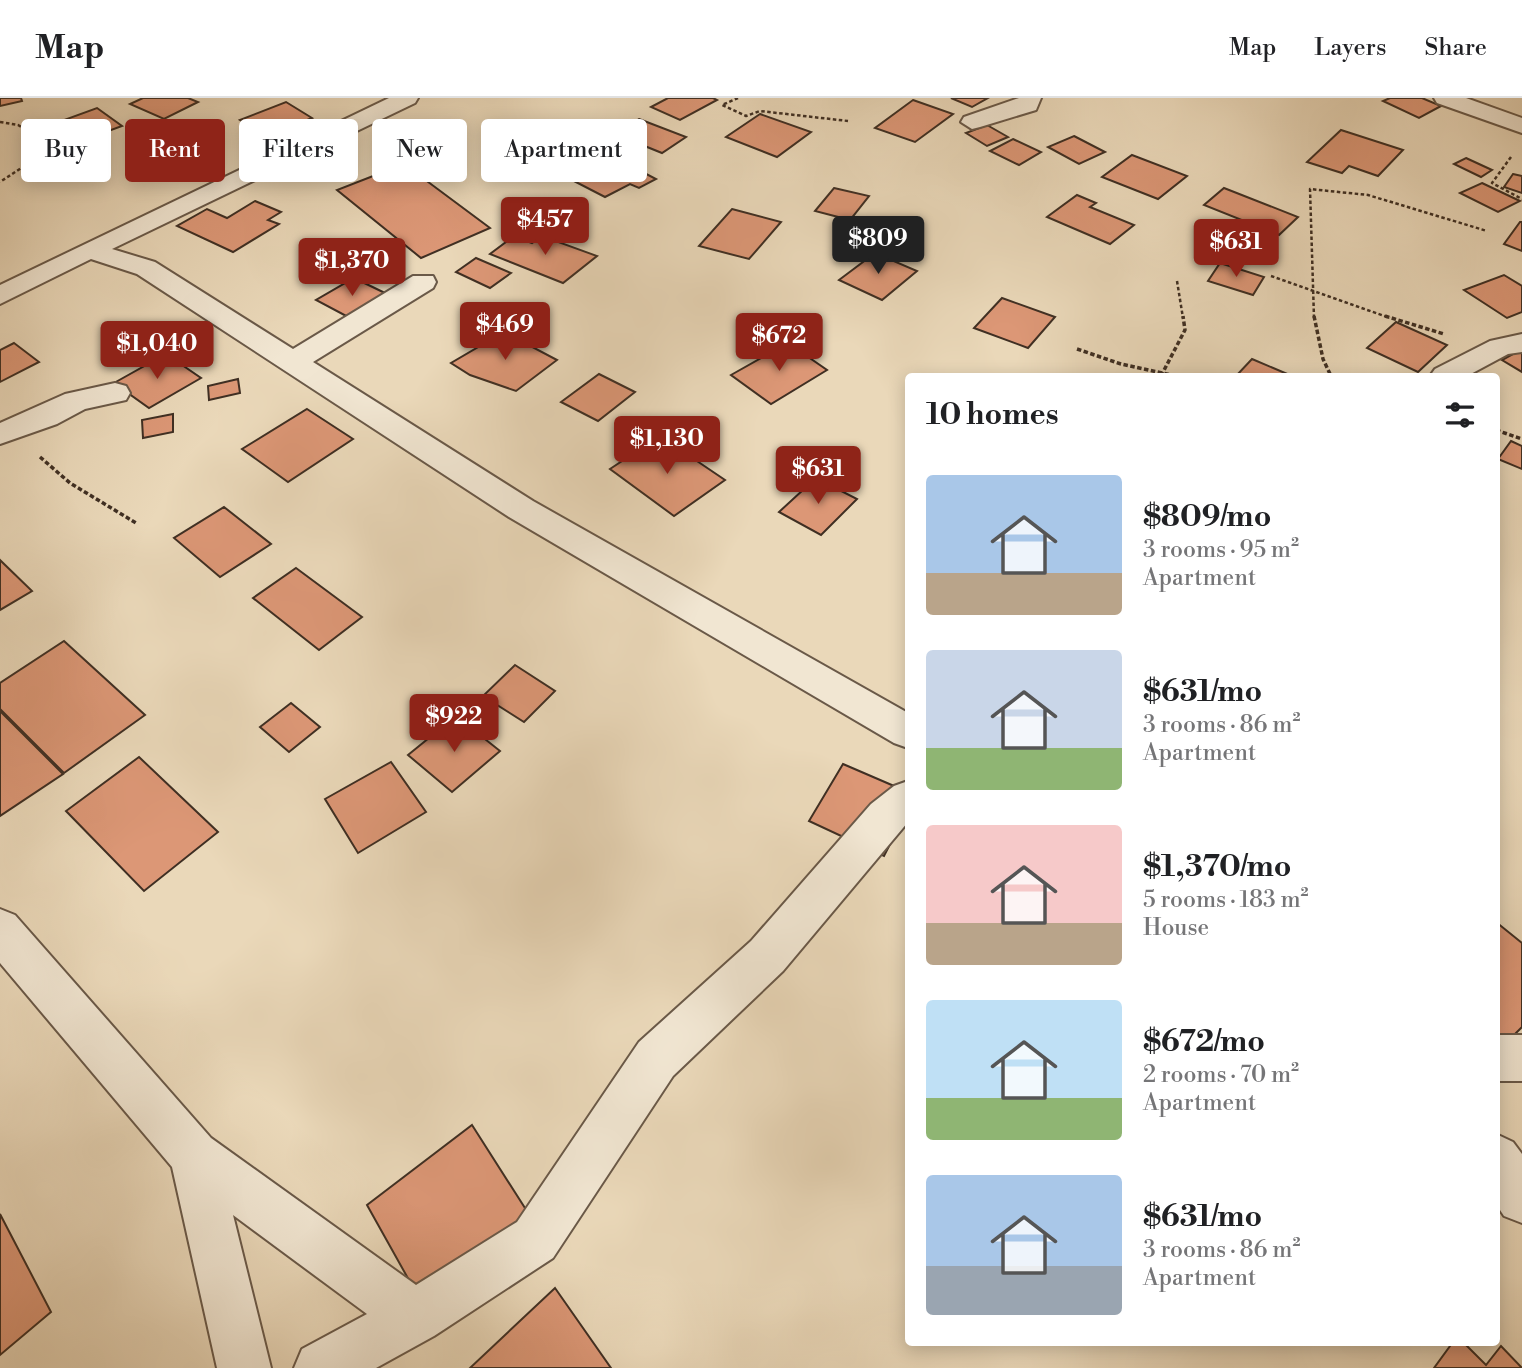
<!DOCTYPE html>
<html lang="en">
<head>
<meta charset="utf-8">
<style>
  :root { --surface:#fff; --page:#f6f6f6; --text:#202124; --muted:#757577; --line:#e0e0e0; --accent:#8f2418 }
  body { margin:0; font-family:"Libre Bodoni",serif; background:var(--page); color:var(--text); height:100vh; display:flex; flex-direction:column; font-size:26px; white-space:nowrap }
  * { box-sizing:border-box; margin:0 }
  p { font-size:23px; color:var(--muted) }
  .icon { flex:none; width:38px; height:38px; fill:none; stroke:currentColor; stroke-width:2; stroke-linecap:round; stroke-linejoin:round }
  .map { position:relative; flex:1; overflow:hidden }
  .sheet { position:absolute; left:905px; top:275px; width:595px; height:973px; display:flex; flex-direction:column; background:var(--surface); border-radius:7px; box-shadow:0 4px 18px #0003 }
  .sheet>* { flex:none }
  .guide { position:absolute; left:21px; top:21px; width:665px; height:63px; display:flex; gap:14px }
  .price { position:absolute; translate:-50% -60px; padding:0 16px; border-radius:7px; background:var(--accent); color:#fff; font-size:23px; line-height:46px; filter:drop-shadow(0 2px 4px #0008) }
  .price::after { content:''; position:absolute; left:50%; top:42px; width:21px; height:16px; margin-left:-10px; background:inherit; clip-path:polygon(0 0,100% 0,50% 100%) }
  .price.current { background:#222; color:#fff }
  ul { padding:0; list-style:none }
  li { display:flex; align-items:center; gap:21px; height:175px; padding:0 21px }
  li span { display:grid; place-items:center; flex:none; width:196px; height:140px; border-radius:7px; color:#555 }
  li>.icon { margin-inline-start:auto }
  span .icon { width:84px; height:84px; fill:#fffc; stroke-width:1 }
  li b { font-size:30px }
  h2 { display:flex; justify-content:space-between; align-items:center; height:84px; padding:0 21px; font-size:30px }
  .tag { padding:0 24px; border-radius:7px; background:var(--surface); box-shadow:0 4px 18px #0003; font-size:24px; line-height:63px }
  .tag.current { background:var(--accent); color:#fff }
  header { display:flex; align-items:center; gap:42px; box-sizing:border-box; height:98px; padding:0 35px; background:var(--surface); border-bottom:2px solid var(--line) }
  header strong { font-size:33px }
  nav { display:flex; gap:38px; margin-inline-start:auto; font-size:24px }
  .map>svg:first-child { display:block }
  .building { fill:#dc9776; stroke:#3f2f23; stroke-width:2 }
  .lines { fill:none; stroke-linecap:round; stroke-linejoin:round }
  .street-casing { stroke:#6a5948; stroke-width:4 }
  .path-far1 { stroke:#3f2f23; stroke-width:2.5; stroke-dasharray:3.5 2.5; stroke-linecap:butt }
  .path { stroke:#3f2f23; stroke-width:3.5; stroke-dasharray:4.5 2.5; stroke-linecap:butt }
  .street { fill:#f1e6d2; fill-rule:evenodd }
</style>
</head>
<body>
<header>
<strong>Map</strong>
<nav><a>Map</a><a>Layers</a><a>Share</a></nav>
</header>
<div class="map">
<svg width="1522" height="1270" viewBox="0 0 1522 1270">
  <rect width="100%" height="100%" fill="#ead8b9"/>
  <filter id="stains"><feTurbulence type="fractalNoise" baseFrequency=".00286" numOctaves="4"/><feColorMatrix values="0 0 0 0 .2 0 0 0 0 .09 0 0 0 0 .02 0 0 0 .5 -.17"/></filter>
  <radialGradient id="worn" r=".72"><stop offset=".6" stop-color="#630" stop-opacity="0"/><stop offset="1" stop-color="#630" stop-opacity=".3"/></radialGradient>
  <g class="building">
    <polygon points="0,0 21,0 22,3 0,8"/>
    <polygon points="143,0 188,0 198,4 164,21 130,6"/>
    <polygon points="668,0 713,0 717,2 680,22 651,9"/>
    <polygon points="951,0 988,0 972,9"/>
    <polygon points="1390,0 1422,0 1441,8 1419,20 1383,3"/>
    <polygon points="913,2 953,16 915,44 875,30"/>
    <polygon points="286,4 312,20 266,39 240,22"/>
    <polygon points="97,10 122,28 65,49 42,30"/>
    <polygon points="760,16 811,34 777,59 726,39"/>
    <polygon points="639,21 686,39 662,55 615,36"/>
    <polygon points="424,24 451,42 404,61 377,42"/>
    <polygon points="987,27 1008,39 987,48 966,35"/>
    <polygon points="1341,32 1403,52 1378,78 1349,68 1342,75 1307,64"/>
    <polygon points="1074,38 1105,54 1079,66 1048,49"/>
    <polygon points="1013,41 1041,54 1019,67 990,53"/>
    <polygon points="195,43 215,56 167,75 148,61"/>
    <polygon points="608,56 656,81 639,90 630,86 605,99 570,81 591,71 585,68"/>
    <polygon points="1132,57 1187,78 1158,101 1102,79"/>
    <polygon points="1466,60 1492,72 1481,79 1454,66"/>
    <polygon points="404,66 490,130 421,160 337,92"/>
    <polygon points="1513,76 1522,78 1522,95 1504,89"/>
    <polygon points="1482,85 1520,103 1498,114 1460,95"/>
    <polygon points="834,90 869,98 850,122 815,113"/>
    <polygon points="1224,90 1298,119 1279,137 1204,107"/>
    <polygon points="1077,97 1096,105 1090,109 1134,127 1110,146 1047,119"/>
    <polygon points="255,103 281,114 268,122 279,126 233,154 177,128 207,111 227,120"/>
    <polygon points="732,111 781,124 749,161 699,148"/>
    <polygon points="1520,124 1522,124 1522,153 1504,146"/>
    <polygon points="514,138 532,145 542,138 597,158 563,185 490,156"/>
    <polygon points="875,155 917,173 882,202 839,182"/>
    <polygon points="476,160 511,175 490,190 456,174"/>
    <polygon points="1220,165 1264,179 1253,197 1208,183"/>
    <polygon points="1504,177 1522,188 1522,214 1507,220 1464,192"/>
    <polygon points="354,180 387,196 350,220 316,202"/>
    <polygon points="1002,200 1055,219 1028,250 974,230"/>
    <polygon points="1396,224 1447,247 1418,274 1367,250"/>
    <polygon points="504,234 557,262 516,293 470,277 451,265"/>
    <polygon points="14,245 39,264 0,284 0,252"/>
    <polygon points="788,245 827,272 771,306 731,277"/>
    <polygon points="1522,251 1522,274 1502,262"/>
    <polygon points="166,256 201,280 149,310 114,285"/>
    <polygon points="1252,261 1292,278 1236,278"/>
    <polygon points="599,276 635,294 598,323 561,304"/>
    <polygon points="238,281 240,295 209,302 208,288"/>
    <polygon points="307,311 353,341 288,384 242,351"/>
    <polygon points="173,316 173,334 143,340 142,322"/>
    <polygon points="660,338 725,382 674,418 610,371"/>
    <polygon points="1511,343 1522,348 1522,371 1498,361"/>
    <polygon points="816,380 857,401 821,437 779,414"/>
    <polygon points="224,409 271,446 220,479 174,440"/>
    <polygon points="0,462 32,493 0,512"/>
    <polygon points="296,470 362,519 319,552 253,500"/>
    <polygon points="64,543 145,617 64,675 0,611 0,585"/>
    <polygon points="515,567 555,593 524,624 483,598"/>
    <polygon points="291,605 320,629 289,654 260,629"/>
    <polygon points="0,613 63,676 0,718"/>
    <polygon points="456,618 500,653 452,694 408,657"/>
    <polygon points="139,659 218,734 144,793 66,713"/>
    <polygon points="391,664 426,714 358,755 325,701"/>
    <polygon points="843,666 908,694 908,711 884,758 809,723"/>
    <polygon points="1496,824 1522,845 1522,929 1505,946 1496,937"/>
    <polygon points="472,1027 532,1121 424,1209 367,1107"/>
    <polygon points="0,1116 51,1214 0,1257"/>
    <polygon points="555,1190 611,1270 470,1270"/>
    <polygon points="1453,1244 1463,1244 1486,1267 1501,1248 1522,1270 1434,1270"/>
  </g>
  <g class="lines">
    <defs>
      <g id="street">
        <polygon points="389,0 418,0 415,5 112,151 155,164 293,251 413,178 433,178 436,184 433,190 313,264 533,403 908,615 908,650 894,645 509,419 137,176 91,161 0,206 0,187"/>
        <polygon points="1019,0 1041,0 1036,12 980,29 972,31 961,24 964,19"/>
        <polygon points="1434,0 1466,0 1522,20 1522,35 1437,5"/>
        <polygon points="1522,236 1522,254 1508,256 1467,278 1430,278 1435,271 1490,243"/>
        <polygon points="115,285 126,288 130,295 126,302 85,311 57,326 0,346 0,325 65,296"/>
        <polygon points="908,683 908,724 783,873 673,978 553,1160 434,1238 376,1270 294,1270 302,1251 367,1216 233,1117 271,1270 217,1270 172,1069 0,865 0,811 15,817 211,1040 416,1187 517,1124 639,944 751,843 871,706 894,688"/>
        <rect x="1496" y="937" width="26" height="46"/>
        <polygon points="1496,1036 1513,1044 1522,1056 1522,1125 1504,1118 1496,1106"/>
      </g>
    </defs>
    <use href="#street" class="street-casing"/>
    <g class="path-far1">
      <polyline points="738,0 722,7 746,18 760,13 848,23"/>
      <polyline points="0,24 18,27 31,34 34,43 30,50 38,59 0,84"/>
      <polyline points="1511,59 1492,85 1522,101"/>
      <polyline points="1271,178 1390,220"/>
      <polyline points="1177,183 1183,220"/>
      <polyline points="1314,220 1310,91 1368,97 1487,133"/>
    </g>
    <g class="path">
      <polyline points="1314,218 1323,261 1331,278"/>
      <polyline points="1385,218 1444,236"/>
      <polyline points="1077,251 1121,266 1176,278"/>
      <polyline points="1161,278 1185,232 1183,218"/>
      <polyline points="1496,332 1522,341"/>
      <polyline points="40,359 70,385 136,425"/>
    </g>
    <use href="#street" class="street"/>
  </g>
  <rect width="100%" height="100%" filter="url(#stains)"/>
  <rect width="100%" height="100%" fill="url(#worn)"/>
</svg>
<b class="price" style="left:545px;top:159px">$457</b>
<b class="price current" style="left:878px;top:178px">$809</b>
<b class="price" style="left:1236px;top:181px">$631</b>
<b class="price" style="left:352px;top:200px">$1,370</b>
<b class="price" style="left:505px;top:264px">$469</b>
<b class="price" style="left:779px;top:275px">$672</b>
<b class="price" style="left:157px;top:283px">$1,040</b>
<b class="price" style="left:667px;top:378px">$1,130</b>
<b class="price" style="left:818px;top:408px">$631</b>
<b class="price" style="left:454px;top:656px">$922</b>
<div class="guide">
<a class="tag">Buy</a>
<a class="tag current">Rent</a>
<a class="tag">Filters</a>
<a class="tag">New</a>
<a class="tag">Apartment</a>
</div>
<section class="sheet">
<h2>10 homes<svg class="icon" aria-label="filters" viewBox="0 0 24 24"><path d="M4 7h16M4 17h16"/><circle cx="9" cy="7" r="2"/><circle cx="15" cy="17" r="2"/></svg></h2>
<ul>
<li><span style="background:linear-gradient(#a9c7e8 70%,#b9a48a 0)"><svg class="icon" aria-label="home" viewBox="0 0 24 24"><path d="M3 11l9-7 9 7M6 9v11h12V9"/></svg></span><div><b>$809/mo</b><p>3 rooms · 95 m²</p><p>Apartment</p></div></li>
<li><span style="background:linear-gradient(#c9d6e8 70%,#8fb573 0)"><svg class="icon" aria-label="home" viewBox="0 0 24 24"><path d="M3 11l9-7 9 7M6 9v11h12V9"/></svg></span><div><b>$631/mo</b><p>3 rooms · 86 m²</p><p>Apartment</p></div></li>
<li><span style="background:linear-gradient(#f6c9c9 70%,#b9a48a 0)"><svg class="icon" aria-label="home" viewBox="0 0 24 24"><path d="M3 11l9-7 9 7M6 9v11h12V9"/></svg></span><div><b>$1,370/mo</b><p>5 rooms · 183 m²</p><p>House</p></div></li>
<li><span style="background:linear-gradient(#bfe0f5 70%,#8fb573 0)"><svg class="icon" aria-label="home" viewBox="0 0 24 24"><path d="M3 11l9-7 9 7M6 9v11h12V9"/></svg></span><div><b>$672/mo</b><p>2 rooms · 70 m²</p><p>Apartment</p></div></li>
<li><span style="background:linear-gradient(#a9c7e8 65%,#9aa5b1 0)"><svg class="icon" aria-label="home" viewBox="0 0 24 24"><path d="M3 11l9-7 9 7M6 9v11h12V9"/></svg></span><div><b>$631/mo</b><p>3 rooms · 86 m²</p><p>Apartment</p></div></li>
</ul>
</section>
</div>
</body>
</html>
